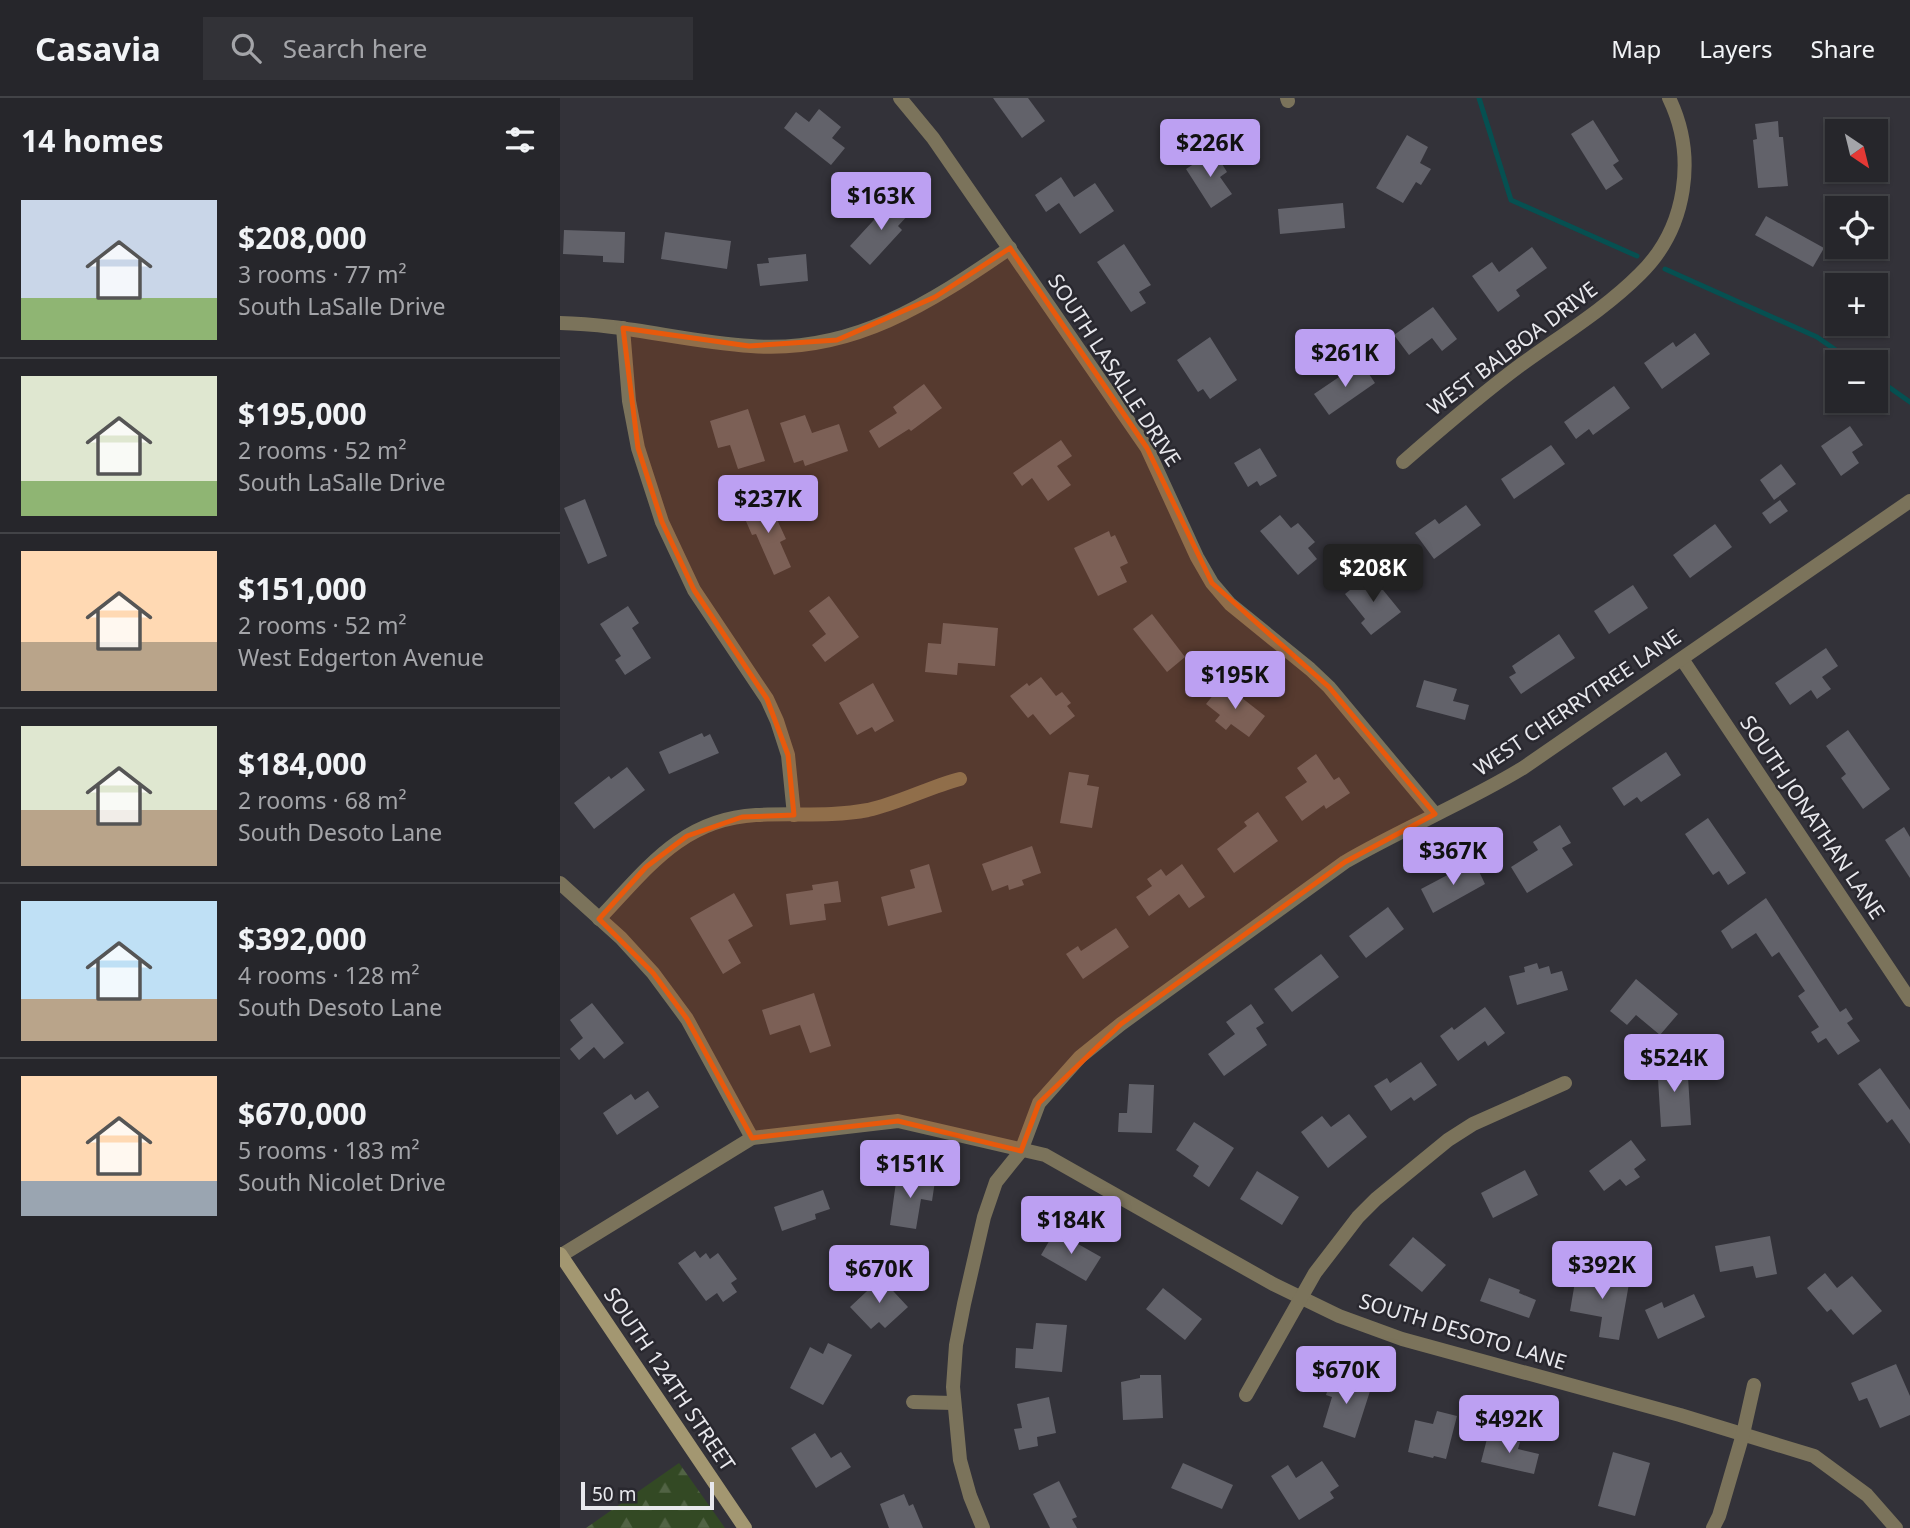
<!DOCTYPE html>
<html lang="en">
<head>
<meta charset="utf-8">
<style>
  :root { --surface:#26262b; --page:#323237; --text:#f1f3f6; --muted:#a4a5a9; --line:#424347; --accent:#bca0f2 }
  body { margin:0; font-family:"Noto Sans",sans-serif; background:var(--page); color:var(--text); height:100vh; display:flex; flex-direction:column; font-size:26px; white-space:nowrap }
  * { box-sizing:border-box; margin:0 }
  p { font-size:23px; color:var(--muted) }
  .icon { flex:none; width:38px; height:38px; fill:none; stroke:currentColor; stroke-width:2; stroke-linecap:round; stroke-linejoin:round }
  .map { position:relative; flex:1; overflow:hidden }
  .details { display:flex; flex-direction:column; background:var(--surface); width:560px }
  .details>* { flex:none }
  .needle { width:46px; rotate:145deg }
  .fabs { position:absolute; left:1265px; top:21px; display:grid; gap:14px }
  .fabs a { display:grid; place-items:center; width:63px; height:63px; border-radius:0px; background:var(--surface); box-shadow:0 2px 5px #0004,0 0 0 2px var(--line); font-size:35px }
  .scale { position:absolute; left:21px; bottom:18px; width:133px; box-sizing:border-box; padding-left:7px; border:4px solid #e8e8ed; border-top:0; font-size:19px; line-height:24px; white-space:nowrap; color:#e8e8ed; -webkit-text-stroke:5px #29282f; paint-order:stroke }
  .price { position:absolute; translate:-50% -60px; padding:0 16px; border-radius:7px; background:var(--accent); color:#111; font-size:23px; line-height:46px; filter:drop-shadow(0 2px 4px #0008) }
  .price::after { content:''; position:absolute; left:50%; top:42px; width:21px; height:16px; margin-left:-10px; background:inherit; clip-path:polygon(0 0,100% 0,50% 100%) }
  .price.active { background:#222; color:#fff }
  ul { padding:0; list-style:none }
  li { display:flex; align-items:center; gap:21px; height:175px; padding:0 21px }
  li+li { border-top:2px solid var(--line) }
  li span { display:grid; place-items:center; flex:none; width:196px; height:140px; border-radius:0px; color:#555 }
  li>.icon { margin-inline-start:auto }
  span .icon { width:84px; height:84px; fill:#fffc; stroke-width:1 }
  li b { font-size:30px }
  h2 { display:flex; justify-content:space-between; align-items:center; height:84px; padding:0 21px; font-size:30px }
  header { display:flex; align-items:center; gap:42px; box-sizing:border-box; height:98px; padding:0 35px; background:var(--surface); border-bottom:2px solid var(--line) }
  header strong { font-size:33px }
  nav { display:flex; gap:38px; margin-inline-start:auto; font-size:24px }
  .search { width:490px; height:63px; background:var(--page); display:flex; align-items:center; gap:18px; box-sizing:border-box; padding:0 24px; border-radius:0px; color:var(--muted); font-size:26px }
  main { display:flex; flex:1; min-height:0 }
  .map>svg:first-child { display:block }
  .forest { fill:url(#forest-firs) }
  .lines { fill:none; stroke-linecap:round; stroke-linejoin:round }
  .stream { stroke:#065051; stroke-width:5 }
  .building { fill:#62626a }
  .street { stroke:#7b735b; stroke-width:14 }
  .secondary { stroke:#a39771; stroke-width:14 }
  .marked { fill:#e8590c; fill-opacity:0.2; stroke:#e8590c; stroke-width:5; stroke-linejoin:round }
  .labels { text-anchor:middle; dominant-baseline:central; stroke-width:5; stroke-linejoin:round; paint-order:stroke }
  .street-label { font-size:21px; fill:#e8e8ed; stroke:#29282f }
</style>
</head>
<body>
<header>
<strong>Casavia</strong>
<div class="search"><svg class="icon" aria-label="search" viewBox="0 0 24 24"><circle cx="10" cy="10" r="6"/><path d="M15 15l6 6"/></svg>Search here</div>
<nav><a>Map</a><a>Layers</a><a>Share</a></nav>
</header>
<main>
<section class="details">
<h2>14 homes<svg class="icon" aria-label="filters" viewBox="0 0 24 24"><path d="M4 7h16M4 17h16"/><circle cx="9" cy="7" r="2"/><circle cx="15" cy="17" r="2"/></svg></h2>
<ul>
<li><span style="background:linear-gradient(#c9d6e8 70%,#8fb573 0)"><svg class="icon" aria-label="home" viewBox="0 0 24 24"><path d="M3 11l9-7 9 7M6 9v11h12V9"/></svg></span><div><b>$208,000</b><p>3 rooms · 77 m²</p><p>South LaSalle Drive</p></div></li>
<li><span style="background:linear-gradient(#dfe7d0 75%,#8fb573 0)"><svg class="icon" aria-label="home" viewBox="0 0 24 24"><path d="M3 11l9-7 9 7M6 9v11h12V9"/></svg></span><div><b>$195,000</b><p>2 rooms · 52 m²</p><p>South LaSalle Drive</p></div></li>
<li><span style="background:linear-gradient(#ffd9b3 65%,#b9a48a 0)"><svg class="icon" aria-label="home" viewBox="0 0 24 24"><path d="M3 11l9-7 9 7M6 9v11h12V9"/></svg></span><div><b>$151,000</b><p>2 rooms · 52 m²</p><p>West Edgerton Avenue</p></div></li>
<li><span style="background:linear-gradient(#dfe7d0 60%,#b9a48a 0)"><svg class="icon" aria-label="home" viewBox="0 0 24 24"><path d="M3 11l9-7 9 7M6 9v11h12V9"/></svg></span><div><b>$184,000</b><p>2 rooms · 68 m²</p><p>South Desoto Lane</p></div></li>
<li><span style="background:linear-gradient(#bfe0f5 70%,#b9a48a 0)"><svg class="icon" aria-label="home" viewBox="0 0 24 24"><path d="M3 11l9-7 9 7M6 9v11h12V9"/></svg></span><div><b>$392,000</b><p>4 rooms · 128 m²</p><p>South Desoto Lane</p></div></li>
<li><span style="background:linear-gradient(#ffd9b3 75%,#9aa5b1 0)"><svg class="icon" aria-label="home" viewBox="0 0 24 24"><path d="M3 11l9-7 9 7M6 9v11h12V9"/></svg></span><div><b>$670,000</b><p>5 rooms · 183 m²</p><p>South Nicolet Drive</p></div></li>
</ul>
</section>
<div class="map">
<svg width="1350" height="1430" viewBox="0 0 1350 1430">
  <defs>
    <pattern id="forest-firs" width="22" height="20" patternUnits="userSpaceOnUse" patternTransform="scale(1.75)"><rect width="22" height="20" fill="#334924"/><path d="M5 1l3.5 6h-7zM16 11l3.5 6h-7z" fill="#516344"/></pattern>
  </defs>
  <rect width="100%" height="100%" fill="#333239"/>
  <polygon class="forest" points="119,1365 165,1430 25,1430 26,1430"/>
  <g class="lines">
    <g class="stream">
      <polyline points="919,0 951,102 1077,158"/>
      <polyline points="1105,171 1257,239 1293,264"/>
      <polyline points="1316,280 1350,304"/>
    </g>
  </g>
  <g class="building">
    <polygon points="433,0 468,0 485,23 462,40"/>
    <polygon points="259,11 281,29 272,40 285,50 271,67 224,30 236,14 249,24"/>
    <polygon points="1033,22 1059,63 1053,67 1063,81 1046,92 1011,36"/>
    <polygon points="1218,23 1219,39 1223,39 1228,88 1198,90 1193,42 1197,41 1195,26"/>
    <polygon points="847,37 868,49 860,65 871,71 861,87 856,84 843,105 816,90"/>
    <polygon points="654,53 667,74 660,79 672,96 651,110 626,71"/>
    <polygon points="501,79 514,99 535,85 554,113 520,136 499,105 486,114 475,97"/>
    <polygon points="334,100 350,115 338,128 342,132 310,167 290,148"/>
    <polygon points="783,105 785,130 720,136 718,111"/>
    <polygon points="1206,118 1264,150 1253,169 1195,137"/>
    <polygon points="4,132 65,134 64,165 43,164 43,158 3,156"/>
    <polygon points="105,134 171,143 167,171 101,161"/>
    <polygon points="564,146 591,187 579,194 586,205 571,214 537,164"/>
    <polygon points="972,149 987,170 956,192 960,198 938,214 912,178 932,164 939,174"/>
    <polygon points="246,156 248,183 200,188 197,166 209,165 208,160"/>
    <polygon points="873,209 897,241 882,253 872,240 849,257 834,237"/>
    <polygon points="1135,235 1150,256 1102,291 1084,265 1113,244 1116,249"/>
    <polygon points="650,239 677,282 650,301 643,291 638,294 617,262"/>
    <polygon points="801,264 815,285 769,317 754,296"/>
    <polygon points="364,286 382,310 351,333 349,331 319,350 309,333 337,315 333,309"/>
    <polygon points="1054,288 1070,310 1033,337 1029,331 1016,341 1004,324"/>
    <polygon points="188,311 205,363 178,371 170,347 158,350 150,323"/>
    <polygon points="245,317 252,335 279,326 288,353 245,368 243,362 234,365 220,325"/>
    <polygon points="1290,328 1303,347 1292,354 1299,365 1281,378 1261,348"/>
    <polygon points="501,342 512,358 497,368 511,387 488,403 472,380 462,388 453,375"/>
    <polygon points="991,347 1005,366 954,401 941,381"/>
    <polygon points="700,350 717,378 700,388 697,383 688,389 674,365"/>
    <polygon points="1221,366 1236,386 1214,402 1200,382"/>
    <polygon points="25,401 47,458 28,466 4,410"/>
    <polygon points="208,402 226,441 220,444 231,469 214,477 196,436 192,437 182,414"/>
    <polygon points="1220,402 1228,413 1210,426 1202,415"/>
    <polygon points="906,407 921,427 874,461 855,435 875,421 879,426"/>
    <polygon points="720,417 731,430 738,425 755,444 748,450 757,461 738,477 700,433"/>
    <polygon points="1155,426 1172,449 1130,480 1113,457"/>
    <polygon points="549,433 551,439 555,437 568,465 560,469 567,484 538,498 514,450"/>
    <polygon points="810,476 841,514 811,537 801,525 805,521 785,496"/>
    <polygon points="1073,487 1088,510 1049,536 1034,513"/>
    <polygon points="269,498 299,539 265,564 252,547 266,536 249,513"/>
    <polygon points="68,508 79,525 72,530 91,560 65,577 55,562 61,558 40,526"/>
    <polygon points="592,516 625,559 607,574 573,531"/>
    <polygon points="383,525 438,530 435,568 398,565 397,577 365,574 368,545 381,546"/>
    <polygon points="999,536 1015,560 961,596 949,579 956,575 952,568"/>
    <polygon points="1266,550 1278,568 1262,579 1271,591 1257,601 1251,592 1230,607 1215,585"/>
    <polygon points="481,579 496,598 502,594 511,605 507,608 515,618 490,637 473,616 468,620 450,598 467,585 469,588"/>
    <polygon points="864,582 897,591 893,603 909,607 905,622 856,609"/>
    <polygon points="313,585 334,623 315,634 312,629 297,637 279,605"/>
    <polygon points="663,585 705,618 689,639 671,626 666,632 655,623 660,617 646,606"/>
    <polygon points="1288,632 1330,691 1303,711 1281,680 1286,676 1266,648"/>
    <polygon points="142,635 144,639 150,636 159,655 109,676 99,654"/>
    <polygon points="1106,654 1121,677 1081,704 1077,699 1064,708 1052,690"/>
    <polygon points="756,656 774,682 779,679 790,695 766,711 764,707 742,723 725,699 747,684 737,670"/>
    <polygon points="67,669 85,692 34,731 14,705 49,678 51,681"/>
    <polygon points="509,674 529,677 527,687 539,689 532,730 500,725"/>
    <polygon points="698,714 718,743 674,775 657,751 687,728 684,724"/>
    <polygon points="1148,720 1186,775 1168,787 1159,773 1153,777 1125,736"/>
    <polygon points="1000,727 1011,745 1002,750 1013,767 967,795 951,769 978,752 973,744"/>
    <polygon points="1344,729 1350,739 1350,780 1325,742"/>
    <polygon points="472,748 481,775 462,782 464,787 449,792 448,787 432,793 422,766"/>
    <polygon points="914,763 925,786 873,815 861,791"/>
    <polygon points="369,766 382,814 328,828 321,799 355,790 350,772"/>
    <polygon points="622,766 645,799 629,810 619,796 589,818 576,799 592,788 587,781 601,771 606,778"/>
    <polygon points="278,783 281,804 264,806 266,822 230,827 226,796 253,792 252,787"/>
    <polygon points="174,795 193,828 168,842 181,865 163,876 130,820"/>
    <polygon points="1206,800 1280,914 1286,910 1293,921 1287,925 1300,943 1278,957 1266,940 1258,945 1251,934 1259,929 1238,898 1245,893 1219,854 1212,859 1196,835 1172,851 1161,833"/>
    <polygon points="828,809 844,831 806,860 789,838"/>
    <polygon points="556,830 569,849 523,881 506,856 518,848 521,853"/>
    <polygon points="761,856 779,879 732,914 714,891"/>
    <polygon points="977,865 979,871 989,868 991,876 1002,873 1008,892 957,907 949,878 965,874 964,869"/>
    <polygon points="1076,881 1118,916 1100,937 1076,917 1067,927 1050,913"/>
    <polygon points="254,895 271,948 250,955 240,927 210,937 202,912"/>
    <polygon points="32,905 64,945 44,961 34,949 19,962 10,951 23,940 10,922"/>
    <polygon points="691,906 704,925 696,930 707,947 664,978 648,956 675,936 666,924"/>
    <polygon points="925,909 945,935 928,948 925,943 898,963 880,938 892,929 894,932"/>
    <polygon points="1127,963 1131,1027 1101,1029 1097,965"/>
    <polygon points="861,964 877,987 854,1003 851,999 831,1013 814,988 827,980 830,985"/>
    <polygon points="1320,970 1350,1012 1350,1046 1332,1021 1327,1025 1298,986"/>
    <polygon points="569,986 594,987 592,1035 558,1034 559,1015 567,1015"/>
    <polygon points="88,993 99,1009 57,1037 43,1015 71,996 75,1002"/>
    <polygon points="789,1016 807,1039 768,1070 741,1034 762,1018 771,1029"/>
    <polygon points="634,1024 674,1050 649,1089 633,1078 639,1068 616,1052"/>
    <polygon points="1071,1042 1086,1062 1074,1071 1080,1079 1066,1088 1060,1081 1044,1093 1029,1073"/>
    <polygon points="965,1072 978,1097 933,1120 921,1095"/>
    <polygon points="697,1073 739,1099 722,1127 680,1101"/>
    <polygon points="337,1077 375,1083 372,1103 361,1101 356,1131 330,1127"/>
    <polygon points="263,1092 270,1111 255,1116 256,1121 222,1133 214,1109"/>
    <polygon points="495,1133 541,1159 526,1183 481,1157"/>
    <polygon points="1210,1138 1217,1176 1196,1180 1193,1168 1160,1174 1155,1148"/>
    <polygon points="853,1139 886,1167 862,1194 829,1167"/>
    <polygon points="135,1153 140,1160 146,1155 150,1161 158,1155 177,1181 171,1185 177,1194 163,1204 157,1195 146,1203 118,1165"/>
    <polygon points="1029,1173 1070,1180 1059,1242 1039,1239 1042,1219 1010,1213 1016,1178 1028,1180"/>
    <polygon points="1265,1175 1277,1190 1292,1178 1322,1213 1293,1237 1271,1211 1267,1214 1247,1190"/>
    <polygon points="321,1180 348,1209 325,1230 319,1224 311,1231 290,1209"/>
    <polygon points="929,1180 960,1192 959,1195 976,1202 969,1220 920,1203"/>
    <polygon points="603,1190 642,1221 625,1242 586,1211"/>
    <polygon points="1134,1196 1145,1219 1098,1241 1085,1212 1102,1204 1104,1210"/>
    <polygon points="476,1225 507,1227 502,1274 455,1270 456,1250 473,1251"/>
    <polygon points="268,1245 292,1257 263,1307 230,1290 250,1249 263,1256"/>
    <polygon points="1336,1266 1350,1298 1350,1317 1320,1330 1307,1300 1299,1303 1291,1285"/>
    <polygon points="580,1277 601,1277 603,1320 563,1322 561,1284 580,1280"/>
    <polygon points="772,1278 811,1290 795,1340 763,1329 772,1299 766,1297"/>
    <polygon points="489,1299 496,1335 477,1339 478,1348 459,1352 454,1331 462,1330 457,1306"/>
    <polygon points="877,1313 897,1318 886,1361 874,1358 873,1360 848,1354 855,1322 873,1326"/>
    <polygon points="255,1335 271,1360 281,1354 291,1369 256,1390 231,1350"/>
    <polygon points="928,1337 960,1344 958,1351 979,1356 974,1376 921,1364"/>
    <polygon points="1053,1354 1090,1365 1075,1418 1038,1408"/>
    <polygon points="762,1363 779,1388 770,1394 774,1400 739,1422 711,1378 728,1367 736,1380"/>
    <polygon points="623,1365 673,1387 662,1411 611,1390"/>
    <polygon points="499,1383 517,1419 512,1421 517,1430 490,1430 473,1396"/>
    <polygon points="344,1396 349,1408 353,1406 363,1430 329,1430 320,1406"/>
  </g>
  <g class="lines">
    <g class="street">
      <polyline points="340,0 373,40 587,350 637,459 652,485 670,506 750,571 769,589 875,716"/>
      <polyline points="727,0 728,3"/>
      <path d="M0,225C64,226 127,244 191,248C292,256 370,205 450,150"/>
      <polyline points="63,230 69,303 78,350 102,424 134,492 207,601 217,623 228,657 234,717"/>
      <path d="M843,364C882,330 920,297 962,266C1002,237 1045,211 1080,176C1127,130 1137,58 1109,0"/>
      <polyline points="1122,561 1350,902"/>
      <polyline points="0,785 61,840 93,875 127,921 192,1040"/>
      <path d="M39,821C86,772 121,721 196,717C233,715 271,719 308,712C340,705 369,689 400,681"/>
      <polyline points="0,1158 192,1040 338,1023 485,1057 713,1186 779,1218 842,1241 1120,1317 1254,1358 1307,1397 1336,1430"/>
      <polyline points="686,1297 755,1175 798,1119 816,1101 888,1042 913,1026 1005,985"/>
      <polyline points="353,1304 393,1305"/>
      <path d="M423,1430L410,1398L400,1362L393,1289L396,1247L404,1206L424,1119L436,1084L461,1053L479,1005L520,959L561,926L785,764C843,730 906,705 963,670L1350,403"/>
      <polyline points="1153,1430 1159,1418 1183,1336 1194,1287"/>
    </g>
    <polyline class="secondary" points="0,1156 185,1430"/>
  </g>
  <path class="marked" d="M450,150L587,350L652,485L769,589L875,716L785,764L561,926L479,1005L461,1053L338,1023L192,1040L127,921L93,875L39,821L86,769L127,738L182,719L234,717L228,657L207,601L134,492L102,424L78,350L63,230L189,248L277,242L375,199Z"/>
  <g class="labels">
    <g class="street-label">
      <text transform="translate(952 250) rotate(-37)">WEST BALBOA DRIVE</text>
      <text transform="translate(555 272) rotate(57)">SOUTH LASALLE DRIVE</text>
      <text transform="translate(1017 604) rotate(-34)">WEST CHERRYTREE LANE</text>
      <text transform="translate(1253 719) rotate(56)">SOUTH JONATHAN LANE</text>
      <text transform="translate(903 1233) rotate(17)">SOUTH DESOTO LANE</text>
      <text transform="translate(110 1281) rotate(56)">SOUTH 124TH STREET</text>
    </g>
  </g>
</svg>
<div class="fabs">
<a><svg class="needle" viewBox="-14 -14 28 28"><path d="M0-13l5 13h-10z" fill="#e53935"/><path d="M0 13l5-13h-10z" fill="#a4a5a9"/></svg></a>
<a><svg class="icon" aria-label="locate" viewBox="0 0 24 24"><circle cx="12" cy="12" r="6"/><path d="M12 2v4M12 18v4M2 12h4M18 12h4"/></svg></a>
<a>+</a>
<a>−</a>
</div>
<div class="scale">50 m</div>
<b class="price" style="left:650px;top:81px">$226K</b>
<b class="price" style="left:321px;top:134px">$163K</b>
<b class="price" style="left:785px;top:291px">$261K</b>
<b class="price" style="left:208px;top:437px">$237K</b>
<b class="price active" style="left:813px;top:506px">$208K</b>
<b class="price" style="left:675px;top:613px">$195K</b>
<b class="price" style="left:893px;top:789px">$367K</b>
<b class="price" style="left:1114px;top:996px">$524K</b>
<b class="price" style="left:350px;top:1102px">$151K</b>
<b class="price" style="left:511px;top:1158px">$184K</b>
<b class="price" style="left:1042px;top:1203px">$392K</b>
<b class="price" style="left:319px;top:1207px">$670K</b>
<b class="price" style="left:786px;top:1308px">$670K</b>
<b class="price" style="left:949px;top:1357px">$492K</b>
</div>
</main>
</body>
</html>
